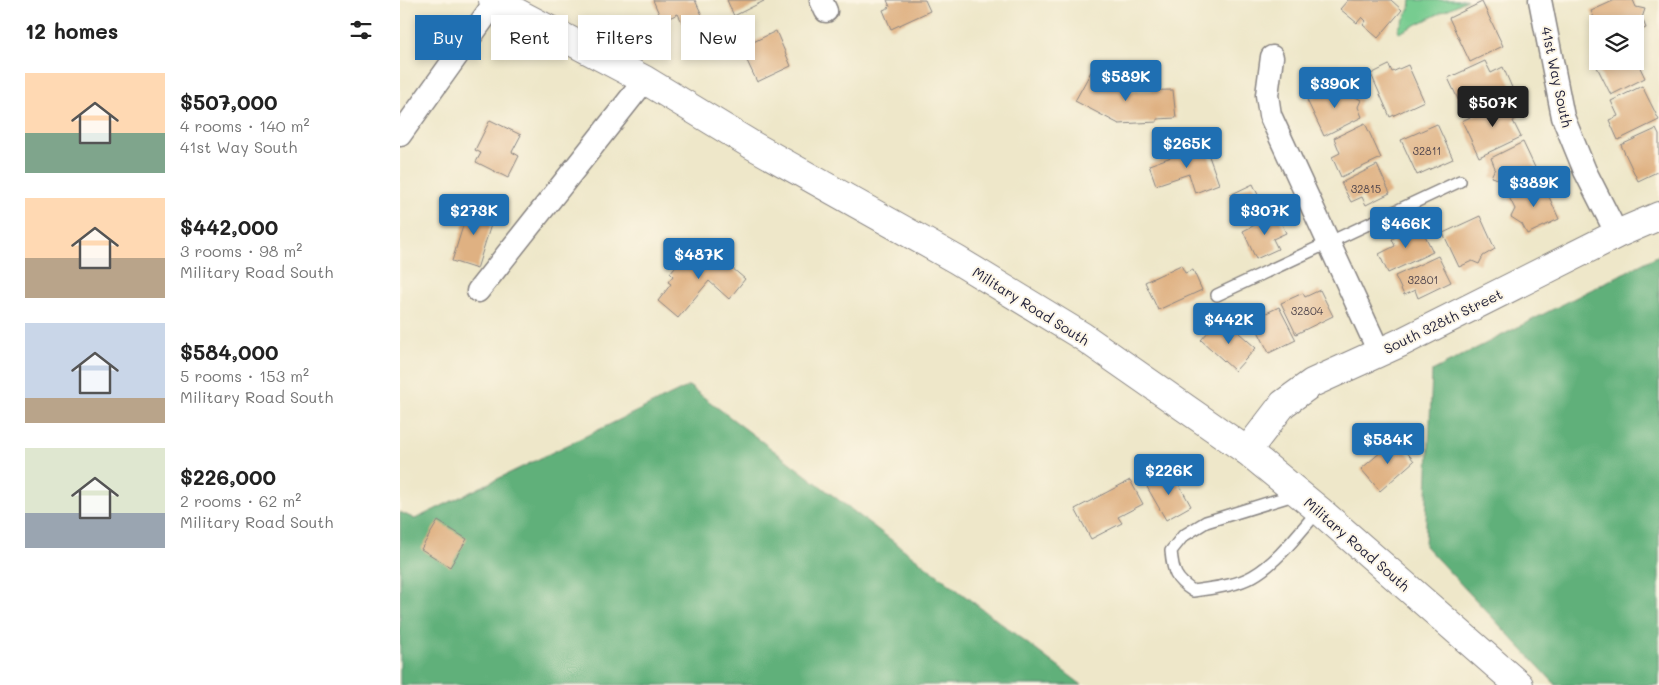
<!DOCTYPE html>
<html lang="en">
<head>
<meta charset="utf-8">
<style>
  :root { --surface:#fff; --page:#f6f6f6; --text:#222; --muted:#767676; --accent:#1f6fb2 }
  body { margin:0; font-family:Mali,sans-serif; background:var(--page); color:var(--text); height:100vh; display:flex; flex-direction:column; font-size:19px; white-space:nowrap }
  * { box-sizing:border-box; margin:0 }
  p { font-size:16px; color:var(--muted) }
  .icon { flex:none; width:28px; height:28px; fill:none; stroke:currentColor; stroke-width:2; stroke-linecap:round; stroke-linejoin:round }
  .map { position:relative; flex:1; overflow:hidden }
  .panel { display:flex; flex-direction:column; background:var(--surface); width:400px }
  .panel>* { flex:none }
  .guide { position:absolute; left:15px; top:15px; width:475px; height:45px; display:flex; gap:10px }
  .buttons { position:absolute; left:1189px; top:15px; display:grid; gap:10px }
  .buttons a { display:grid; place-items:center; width:55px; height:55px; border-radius:0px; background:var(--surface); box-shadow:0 2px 8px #0003; font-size:25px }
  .price { position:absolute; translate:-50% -42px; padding:0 11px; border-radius:5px; background:var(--accent); color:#fff; font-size:16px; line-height:32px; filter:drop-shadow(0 1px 2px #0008) }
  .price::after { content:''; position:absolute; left:50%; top:30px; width:15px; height:11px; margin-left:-8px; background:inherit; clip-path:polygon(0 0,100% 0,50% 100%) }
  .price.current { background:#222; color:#fff }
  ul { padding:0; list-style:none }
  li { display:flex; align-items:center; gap:15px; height:125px; padding:0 25px }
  li span { display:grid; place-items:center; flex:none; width:140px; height:100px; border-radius:0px; color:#555 }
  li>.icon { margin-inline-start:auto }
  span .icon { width:60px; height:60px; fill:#fffc; stroke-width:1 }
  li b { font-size:21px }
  h2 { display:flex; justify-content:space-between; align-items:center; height:60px; padding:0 25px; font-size:21px }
  .tag { padding:0 18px; border-radius:0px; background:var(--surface); box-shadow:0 2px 8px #0003; font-size:18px; line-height:45px }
  .tag.current { background:var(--accent); color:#fff }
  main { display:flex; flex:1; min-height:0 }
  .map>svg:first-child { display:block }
  .green { fill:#77cc90; stroke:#4c7766 }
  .forest { fill:#61b07a; stroke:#42695a }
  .building { fill:#dfb182 }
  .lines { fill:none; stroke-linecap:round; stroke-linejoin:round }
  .service-casing { stroke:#888482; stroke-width:14 }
  .minor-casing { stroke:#888482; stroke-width:25 }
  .tertiary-casing { stroke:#888482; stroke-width:30 }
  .secondary-casing { stroke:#888482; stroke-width:30 }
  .service { stroke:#fff; stroke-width:11 }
  .minor { stroke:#fff; stroke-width:22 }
  .tertiary { stroke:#fff; stroke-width:28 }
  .secondary { stroke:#fff; stroke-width:28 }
  .labels { text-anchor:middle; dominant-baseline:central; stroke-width:4; stroke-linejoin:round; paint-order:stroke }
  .number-label { font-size:11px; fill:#51464d }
  .street-label { font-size:14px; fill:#22223b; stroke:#fcf5e5 }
</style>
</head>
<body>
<main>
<section class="panel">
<h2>12 homes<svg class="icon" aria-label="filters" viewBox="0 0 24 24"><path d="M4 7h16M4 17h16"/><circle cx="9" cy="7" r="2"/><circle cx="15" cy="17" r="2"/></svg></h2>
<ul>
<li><span style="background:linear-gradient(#ffd9b3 60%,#7fa58c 0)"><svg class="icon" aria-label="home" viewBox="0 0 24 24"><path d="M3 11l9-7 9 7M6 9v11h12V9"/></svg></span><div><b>$507,000</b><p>4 rooms · 140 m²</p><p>41st Way South</p></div></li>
<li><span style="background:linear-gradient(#ffd9b3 60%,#b9a48a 0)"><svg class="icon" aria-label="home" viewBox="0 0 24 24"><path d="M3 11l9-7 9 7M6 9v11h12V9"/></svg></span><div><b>$442,000</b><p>3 rooms · 98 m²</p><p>Military Road South</p></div></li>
<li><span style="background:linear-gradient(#c9d6e8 75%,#b9a48a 0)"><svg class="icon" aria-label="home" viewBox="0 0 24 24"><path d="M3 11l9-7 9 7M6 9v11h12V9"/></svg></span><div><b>$584,000</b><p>5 rooms · 153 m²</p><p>Military Road South</p></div></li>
<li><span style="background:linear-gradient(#dfe7d0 65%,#9aa5b1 0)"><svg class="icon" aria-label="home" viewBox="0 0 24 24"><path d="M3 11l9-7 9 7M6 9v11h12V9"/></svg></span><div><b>$226,000</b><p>2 rooms · 62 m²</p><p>Military Road South</p></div></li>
</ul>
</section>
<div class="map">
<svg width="1259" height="685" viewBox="0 0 1259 685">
  <rect width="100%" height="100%" fill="#fcf5e5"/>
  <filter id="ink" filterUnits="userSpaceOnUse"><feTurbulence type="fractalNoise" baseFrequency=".02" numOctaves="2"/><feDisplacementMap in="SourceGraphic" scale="10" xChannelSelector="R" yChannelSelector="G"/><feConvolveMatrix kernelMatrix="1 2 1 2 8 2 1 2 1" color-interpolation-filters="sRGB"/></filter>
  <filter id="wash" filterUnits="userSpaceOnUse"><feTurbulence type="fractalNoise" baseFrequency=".0096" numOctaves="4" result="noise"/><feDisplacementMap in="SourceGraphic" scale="20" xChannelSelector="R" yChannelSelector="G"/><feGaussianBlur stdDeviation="1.12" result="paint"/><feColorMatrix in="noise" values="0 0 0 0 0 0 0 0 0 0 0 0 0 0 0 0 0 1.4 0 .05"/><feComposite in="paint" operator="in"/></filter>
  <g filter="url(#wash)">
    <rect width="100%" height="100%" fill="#eee7c9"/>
    <polygon class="green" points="1011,0 1067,0 999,33 998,29 1010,9"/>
    <g class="forest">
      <polygon points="1259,255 1259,685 1156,685 1025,546 1032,371"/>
      <polygon points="289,386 682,685 0,685 0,512 15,519"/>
    </g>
    <g id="blocks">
      <g class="building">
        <polygon points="253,0 295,0 302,15 283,24 278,14 262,21"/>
        <polygon points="327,0 366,0 334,16"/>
        <polygon points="487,0 525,0 530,11 491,29 483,10 490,7"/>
        <polygon points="948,0 991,0 1002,10 978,38 963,25 966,21 962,17 957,23 940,9"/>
        <polygon points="1215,0 1233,0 1236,7 1245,9 1242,18 1246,28 1235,33 1235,24 1197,24 1191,11"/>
        <polygon points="1082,2 1103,46 1070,62 1049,18"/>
        <polygon points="376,31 391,66 357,82 341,48"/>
        <polygon points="1198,57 1198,61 1235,61 1235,57 1245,78 1211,95 1193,59"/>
        <polygon points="1085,61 1091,73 1103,67 1113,90 1064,112 1048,78"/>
        <polygon points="989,65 992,72 1008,65 1024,101 990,117 971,74"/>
        <polygon points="692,70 731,91 773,90 776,118 757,119 757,122 719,124 675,101"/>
        <polygon points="946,82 952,95 961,100 958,107 962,117 924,136 907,100"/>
        <polygon points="1242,86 1259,120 1218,140 1209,120 1218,116 1211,101"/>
        <polygon points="1110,98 1119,117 1113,121 1121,137 1079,157 1062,121"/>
        <polygon points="90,120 121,135 112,152 119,156 108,178 76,162 81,153 75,150"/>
        <polygon points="965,123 981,158 941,177 932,157 940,153 934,138"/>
        <polygon points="1037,124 1053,159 1017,175 1001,140"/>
        <polygon points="1256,129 1259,135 1259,171 1238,181 1221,145"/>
        <polygon points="1123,142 1139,176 1107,192 1102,180 1091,177 1095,168 1091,158"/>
        <polygon points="805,145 819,184 795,193 789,174 756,185 749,165"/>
        <polygon points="977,165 990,193 966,205 962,197 951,202 941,183"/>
        <polygon points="1142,181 1159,219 1127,234 1122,224 1111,217 1115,209 1109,197"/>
        <polygon points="853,184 865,210 841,220 830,195"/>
        <polygon points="70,204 95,212 77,269 52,261"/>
        <polygon points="877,214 886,233 873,239 878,249 856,259 843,231"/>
        <polygon points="1080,216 1095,249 1083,256 1079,264 1072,261 1059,267 1043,233"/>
        <polygon points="1020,225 1033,252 988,273 979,254 995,246 992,239"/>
        <polygon points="304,244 345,279 329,299 309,281 278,318 258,301 271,284 268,282 273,276 270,273 285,255 291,260"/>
        <polygon points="1038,256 1051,282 1018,298 1015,290 1004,295 995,276"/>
        <polygon points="781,265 785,273 793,270 802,290 758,310 745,282"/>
        <polygon points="920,290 933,316 896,334 881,303 903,293 905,297"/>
        <polygon points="879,307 896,340 869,353 856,327 861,324 858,317"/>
        <polygon points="817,322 826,330 830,325 856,348 835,371 801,340"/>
        <polygon points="996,439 1014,461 980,491 961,469"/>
        <polygon points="772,472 791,506 766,520 747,487"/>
        <polygon points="730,480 743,504 718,517 722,523 691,539 675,509"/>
        <polygon points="38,521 67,539 50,567 21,549"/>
      </g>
    </g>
  </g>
  <g filter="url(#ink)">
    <use href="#blocks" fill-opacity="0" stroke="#888482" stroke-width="1"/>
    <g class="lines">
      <defs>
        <g id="service">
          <polyline points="817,295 1060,181"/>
          <path d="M897,494L806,522L783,536L771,551C773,572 775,579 793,591C813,588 836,586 853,576C878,562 900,531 919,510"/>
        </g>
        <g id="minor">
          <polyline points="421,0 426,11"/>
          <polyline points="1140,0 1163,117 1185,171 1217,234"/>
          <polyline points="872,57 867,95 870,115 979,352"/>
          <polyline points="0,135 96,1"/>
          <polyline points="78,291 245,80"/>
        </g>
        <polyline id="tertiary" points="847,451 883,404 912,383 1000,343 1217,234 1259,216"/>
        <polyline id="secondary" points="93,0 245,80 352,145 557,260 682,336 847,451 919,510 1119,685"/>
      </defs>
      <use href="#service" class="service-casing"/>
      <use href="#minor" class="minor-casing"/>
      <use href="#tertiary" class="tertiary-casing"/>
      <use href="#secondary" class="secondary-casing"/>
      <use href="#service" class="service"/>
      <use href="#minor" class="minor"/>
      <use href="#tertiary" class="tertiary"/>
      <use href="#secondary" class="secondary"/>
    </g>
  </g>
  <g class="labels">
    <g class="number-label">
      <text x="1027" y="150">32811</text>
      <text x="966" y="188">32815</text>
      <text x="1023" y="279">32801</text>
      <text x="907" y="310">32804</text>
    </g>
    <g class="street-label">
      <text transform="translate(1157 77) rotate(78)">41st Way South</text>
      <text transform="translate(631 306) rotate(32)">Military Road South</text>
      <text transform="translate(1043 321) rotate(-26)">South 328th Street</text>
      <text transform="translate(957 544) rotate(41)">Military Road South</text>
    </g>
  </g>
</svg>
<div class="buttons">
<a><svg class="icon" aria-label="layers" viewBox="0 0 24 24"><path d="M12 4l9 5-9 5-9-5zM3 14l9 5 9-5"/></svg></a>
</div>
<b class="price" style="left:726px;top:102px">$589K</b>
<b class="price" style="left:935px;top:109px">$390K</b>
<b class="price current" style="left:1093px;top:128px">$507K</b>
<b class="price" style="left:787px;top:169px">$265K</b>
<b class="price" style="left:1134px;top:208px">$389K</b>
<b class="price" style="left:74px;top:236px">$273K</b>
<b class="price" style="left:865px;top:236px">$307K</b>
<b class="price" style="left:1006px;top:249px">$466K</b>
<b class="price" style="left:299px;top:280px">$487K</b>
<b class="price" style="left:829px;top:345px">$442K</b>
<b class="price" style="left:988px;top:465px">$584K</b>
<b class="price" style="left:769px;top:496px">$226K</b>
<div class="guide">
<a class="tag current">Buy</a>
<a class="tag">Rent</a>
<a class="tag">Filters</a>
<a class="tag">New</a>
</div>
</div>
</main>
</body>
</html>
